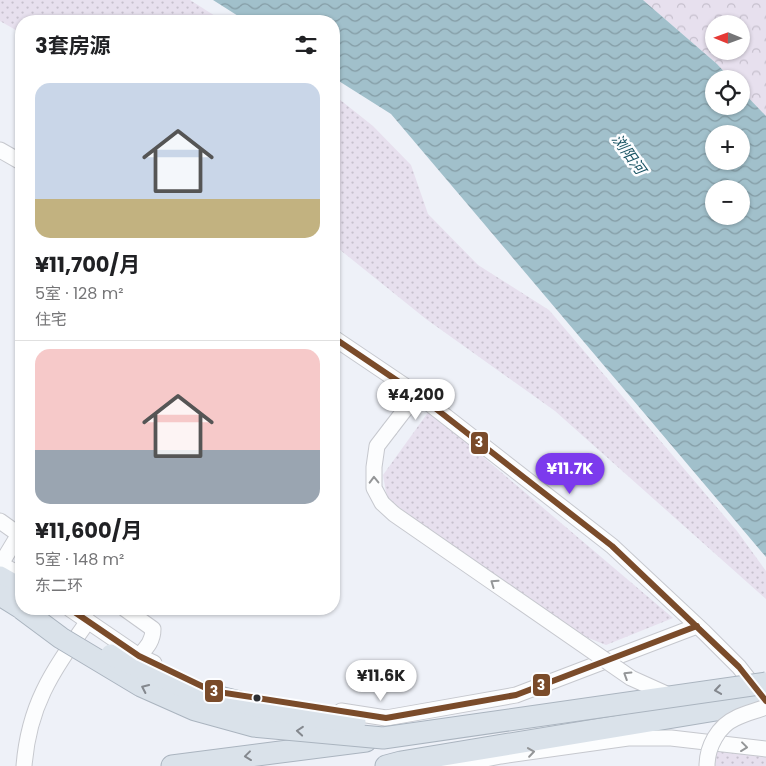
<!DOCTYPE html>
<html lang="zh">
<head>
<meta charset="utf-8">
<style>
  :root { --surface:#fff; --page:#f2f2f2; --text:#202124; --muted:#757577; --line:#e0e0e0; --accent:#7c3aed }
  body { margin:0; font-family:Poppins,"Noto Sans SC",sans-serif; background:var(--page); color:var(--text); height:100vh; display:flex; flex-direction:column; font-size:19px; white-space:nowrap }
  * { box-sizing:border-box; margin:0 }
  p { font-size:16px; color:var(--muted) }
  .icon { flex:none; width:28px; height:28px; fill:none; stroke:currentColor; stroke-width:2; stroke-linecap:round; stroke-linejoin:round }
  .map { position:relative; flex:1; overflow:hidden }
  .side { position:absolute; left:15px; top:15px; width:325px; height:600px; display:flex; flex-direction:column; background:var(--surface); border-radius:20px; box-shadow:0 1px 4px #0004 }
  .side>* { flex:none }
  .needle { width:32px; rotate:271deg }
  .tools { position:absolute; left:705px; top:15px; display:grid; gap:10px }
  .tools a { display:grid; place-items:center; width:45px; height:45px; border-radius:50%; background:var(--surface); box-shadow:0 1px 4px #0004; font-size:25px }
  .price { position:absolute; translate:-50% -42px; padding:0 11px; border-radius:18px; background:#fff; color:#222; font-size:16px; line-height:32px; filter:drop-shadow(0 1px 2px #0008) }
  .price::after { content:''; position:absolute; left:50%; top:30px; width:15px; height:11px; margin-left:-8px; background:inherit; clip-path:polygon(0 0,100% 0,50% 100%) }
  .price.on { background:var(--accent); color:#fff }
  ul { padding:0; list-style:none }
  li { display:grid; align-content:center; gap:10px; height:265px; padding:0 20px }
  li+li { border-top:1px solid var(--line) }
  li span { display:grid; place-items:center; height:155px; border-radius:15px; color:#555 }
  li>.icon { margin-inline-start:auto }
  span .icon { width:90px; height:90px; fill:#fffc; stroke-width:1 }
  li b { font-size:21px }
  h2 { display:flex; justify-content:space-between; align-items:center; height:60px; padding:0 20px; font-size:21px }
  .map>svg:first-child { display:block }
  .grass { fill:url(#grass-dots) }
  .park { fill:url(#park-crowns); fill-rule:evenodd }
  .water { fill:url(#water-waves); fill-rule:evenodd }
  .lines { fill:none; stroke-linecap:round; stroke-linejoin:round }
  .minor-casing { stroke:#c6c8ce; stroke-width:17 }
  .highway-casing { stroke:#aab4bf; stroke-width:23 }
  .minor { stroke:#fcfdfe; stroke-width:15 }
  .highway { stroke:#dae2ea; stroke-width:21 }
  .minor-bridge-casing { stroke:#c6c8ce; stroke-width:17; stroke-linecap:butt }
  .highway-bridge-casing { stroke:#aab4bf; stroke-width:23; stroke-linecap:butt }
  .minor-bridge { stroke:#fcfdfe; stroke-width:15 }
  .highway-bridge { stroke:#dae2ea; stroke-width:21 }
  .bus-1-casing { stroke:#fcfdff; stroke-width:10 }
  .bus-1 { stroke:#7a4b2a; stroke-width:6 }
  .oneway { stroke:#949698 }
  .oneway2 { stroke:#84888e }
  .bus-dot { fill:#2d2f33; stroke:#fcfdff; stroke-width:2 }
  .labels { text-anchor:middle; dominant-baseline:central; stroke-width:5; stroke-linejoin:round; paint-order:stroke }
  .water-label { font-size:15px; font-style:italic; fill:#185363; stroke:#fcfdff }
  .line-badge { stroke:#fcfdff; stroke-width:2 }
  .badge-label { font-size:14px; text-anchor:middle; font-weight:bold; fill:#fff }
</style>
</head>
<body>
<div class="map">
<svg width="766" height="766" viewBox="0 0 766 766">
  <defs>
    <pattern id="grass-dots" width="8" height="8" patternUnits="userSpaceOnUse" patternTransform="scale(1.25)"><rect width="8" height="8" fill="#e7e0ee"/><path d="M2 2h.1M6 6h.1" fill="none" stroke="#c6c0cd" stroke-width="1.8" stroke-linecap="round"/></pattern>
    <pattern id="park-crowns" width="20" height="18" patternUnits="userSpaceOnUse" patternTransform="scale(1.25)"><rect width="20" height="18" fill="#e7e0ee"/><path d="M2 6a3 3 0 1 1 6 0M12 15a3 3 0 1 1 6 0" fill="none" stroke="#c6c0cd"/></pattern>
    <pattern id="water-waves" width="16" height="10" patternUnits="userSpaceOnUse" patternTransform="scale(1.25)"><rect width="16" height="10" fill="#a1c0cb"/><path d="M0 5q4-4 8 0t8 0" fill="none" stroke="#849ca5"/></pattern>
  </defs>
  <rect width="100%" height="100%" fill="#eef1f8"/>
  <g class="grass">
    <polygon points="0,0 190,0 223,21 21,21 21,33 0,21"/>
    <polygon points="334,95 373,126 411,165 428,214 478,265 549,310 737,531 766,571 766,599 555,411 426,319 334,245"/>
    <polygon points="429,411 673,618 606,645 586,637 388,504 383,475"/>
    <polygon points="716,751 766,755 766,766 710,766"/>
  </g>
  <path class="park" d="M643,0H766V116L741,90V79H731L717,64ZM714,24H741V51H714Z"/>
  <path class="water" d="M213,0H643L717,64L731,79H714V106H741V90L766,116V557L391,114L334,78V21H246ZM714,134H741V161H714ZM714,189H741V216H714Z"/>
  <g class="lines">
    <defs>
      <g id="minor">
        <polyline points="0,150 21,162"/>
        <polyline points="334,338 417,394 612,546 704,632 739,667 757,690"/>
        <polyline points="390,429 417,394"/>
        <polyline points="0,521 21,536"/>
        <polyline points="0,564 21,575"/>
        <polyline points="1,564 19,534"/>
        <polyline points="70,609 139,656 154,663"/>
        <path d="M125,609L153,629C153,641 147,647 139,656"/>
        <polyline points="341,711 386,718 516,695 697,626"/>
        <path d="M24,766C29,703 53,671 88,621"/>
        <polyline points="448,766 501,756 628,738 671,738 766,749"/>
      </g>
      <g id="highway">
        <polyline points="0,577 21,589"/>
        <polyline points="0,595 21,608"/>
        <polyline points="172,766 366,741"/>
        <polyline points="386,766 401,762 716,710 766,704"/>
      </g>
    </defs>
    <use href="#minor" class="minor-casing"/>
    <use href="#highway" class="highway-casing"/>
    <use href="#minor" class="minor"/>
    <use href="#highway" class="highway"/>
    <defs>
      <g id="minor-bridge">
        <polyline points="390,429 377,446 374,467 374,488 382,503 394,514 631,678 671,696"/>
        <path d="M707,766C707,747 718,726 736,718C745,713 756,711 766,707"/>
      </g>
      <g id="highway-bridge">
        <polyline points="22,609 61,638 141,686 195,710 253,726 383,738 766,683"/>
        <polyline points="111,655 191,690 276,711 355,722"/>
      </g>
    </defs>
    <use href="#minor-bridge" class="minor-bridge-casing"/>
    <use href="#highway-bridge" class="highway-bridge-casing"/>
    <use href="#minor-bridge" class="minor-bridge"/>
    <use href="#highway-bridge" class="highway-bridge"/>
    <defs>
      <g id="bus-1">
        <polyline points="334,338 417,394 612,546 739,667 766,701"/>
        <polyline points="70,609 139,656 212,691 386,718 516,695 697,626"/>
      </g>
    </defs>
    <use href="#bus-1" class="bus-1-casing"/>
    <use href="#bus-1" class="bus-1"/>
  </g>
  <defs><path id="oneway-chevron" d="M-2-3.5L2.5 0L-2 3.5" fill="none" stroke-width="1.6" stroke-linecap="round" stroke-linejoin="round" transform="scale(1.25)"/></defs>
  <g class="oneway">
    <use href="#oneway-chevron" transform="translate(374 480) rotate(-91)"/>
    <use href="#oneway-chevron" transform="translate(494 583) rotate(-145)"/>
    <use href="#oneway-chevron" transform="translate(627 675) rotate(-148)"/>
    <use href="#oneway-chevron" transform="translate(744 747) rotate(7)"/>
    <use href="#oneway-chevron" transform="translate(531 752) rotate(-8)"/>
  </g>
  <g class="oneway2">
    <use href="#oneway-chevron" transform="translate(145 688) rotate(-155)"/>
    <use href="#oneway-chevron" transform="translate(718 690) rotate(172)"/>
    <use href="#oneway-chevron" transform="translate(300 731) rotate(-175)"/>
    <use href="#oneway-chevron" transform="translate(248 756) rotate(173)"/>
  </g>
  <circle class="bus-dot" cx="257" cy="698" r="4.5"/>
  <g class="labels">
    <g class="water-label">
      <text transform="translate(629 154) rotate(54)">浏阳河</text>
    </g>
  </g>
  <g class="line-badge">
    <rect x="470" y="431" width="19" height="24" rx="5" fill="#7a4b2a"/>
    <rect x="532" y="673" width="19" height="24" rx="5" fill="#7a4b2a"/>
    <rect x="204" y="679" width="20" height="24" rx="5" fill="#7a4b2a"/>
  </g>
  <g class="badge-label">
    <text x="479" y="447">3</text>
    <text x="541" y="690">3</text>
    <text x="214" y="696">3</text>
  </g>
</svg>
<div class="tools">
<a><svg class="needle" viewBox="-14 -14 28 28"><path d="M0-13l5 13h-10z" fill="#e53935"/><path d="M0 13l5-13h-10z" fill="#757577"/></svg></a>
<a><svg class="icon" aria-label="locate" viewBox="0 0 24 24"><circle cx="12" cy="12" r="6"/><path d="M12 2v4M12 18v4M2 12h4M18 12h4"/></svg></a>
<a>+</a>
<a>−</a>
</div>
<b class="price" style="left:416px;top:421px">¥4,200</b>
<b class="price on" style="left:570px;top:495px">¥11.7K</b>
<b class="price" style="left:381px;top:702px">¥11.6K</b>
<section class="side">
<h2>3套房源<svg class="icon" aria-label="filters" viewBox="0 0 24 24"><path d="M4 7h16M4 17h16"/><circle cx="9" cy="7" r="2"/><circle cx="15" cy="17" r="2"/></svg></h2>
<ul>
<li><span style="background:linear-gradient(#c9d6e8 75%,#c2b280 0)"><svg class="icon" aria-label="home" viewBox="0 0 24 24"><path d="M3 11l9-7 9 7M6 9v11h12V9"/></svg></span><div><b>¥11,700/月</b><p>5室 · 128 m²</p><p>住宅</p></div></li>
<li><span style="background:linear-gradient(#f6c9c9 65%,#9aa5b1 0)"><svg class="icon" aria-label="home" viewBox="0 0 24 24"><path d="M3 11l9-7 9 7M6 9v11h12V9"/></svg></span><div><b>¥11,600/月</b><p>5室 · 148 m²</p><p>东二环</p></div></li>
</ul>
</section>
</div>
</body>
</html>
